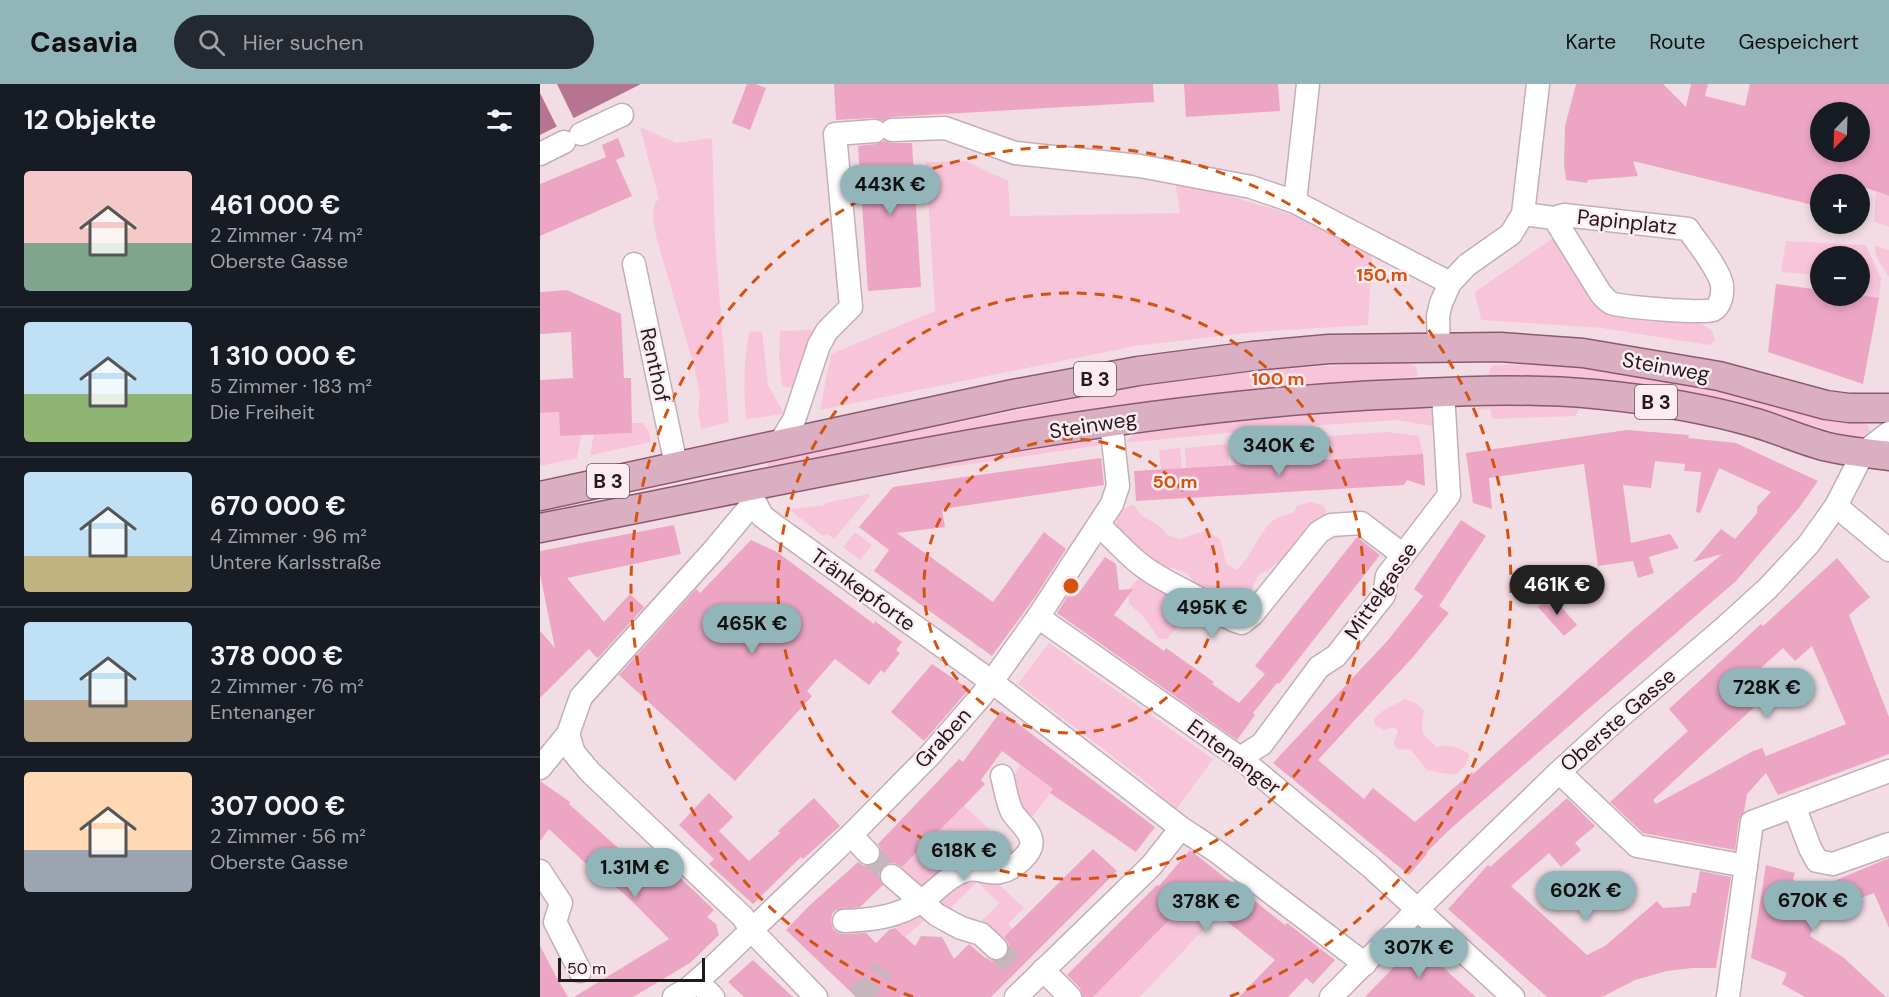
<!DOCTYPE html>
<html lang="de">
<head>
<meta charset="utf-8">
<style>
  :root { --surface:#171b24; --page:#242831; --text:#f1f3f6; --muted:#9ea1a6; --line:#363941; --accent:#91b5b9 }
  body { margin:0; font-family:"DM Sans",sans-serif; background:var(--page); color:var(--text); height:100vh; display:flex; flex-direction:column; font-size:22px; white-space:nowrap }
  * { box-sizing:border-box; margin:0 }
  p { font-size:20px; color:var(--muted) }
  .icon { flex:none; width:33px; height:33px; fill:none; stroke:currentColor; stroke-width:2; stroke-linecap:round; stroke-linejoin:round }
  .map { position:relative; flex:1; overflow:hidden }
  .sheet { display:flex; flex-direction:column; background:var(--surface); width:540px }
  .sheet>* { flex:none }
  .needle { width:39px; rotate:203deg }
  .fabs { position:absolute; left:1270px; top:18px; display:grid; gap:12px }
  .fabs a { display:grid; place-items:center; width:60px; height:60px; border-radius:50%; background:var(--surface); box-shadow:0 3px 9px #0003; font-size:30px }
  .scale { position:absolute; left:18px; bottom:15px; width:147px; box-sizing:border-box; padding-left:6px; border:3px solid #221b1e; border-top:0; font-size:16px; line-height:21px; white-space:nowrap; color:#221b1e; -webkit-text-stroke:4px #fdebf2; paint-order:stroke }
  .price { position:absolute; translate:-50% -51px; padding:0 14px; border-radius:21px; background:var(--accent); color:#111; font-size:20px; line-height:39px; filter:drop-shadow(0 2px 3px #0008) }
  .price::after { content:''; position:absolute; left:50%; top:36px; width:18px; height:14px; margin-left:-9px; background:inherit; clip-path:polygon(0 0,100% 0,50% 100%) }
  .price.current { background:#222; color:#fff }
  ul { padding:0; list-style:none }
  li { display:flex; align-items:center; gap:18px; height:150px; padding:0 24px }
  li+li { border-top:2px solid var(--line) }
  li span { display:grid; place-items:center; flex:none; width:168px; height:120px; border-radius:6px; color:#555 }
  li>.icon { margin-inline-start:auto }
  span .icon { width:72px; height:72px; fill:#fffc; stroke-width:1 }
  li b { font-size:26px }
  h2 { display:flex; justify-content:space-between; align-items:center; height:72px; padding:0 24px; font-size:26px }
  header { display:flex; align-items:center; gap:36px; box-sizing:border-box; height:84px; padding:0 30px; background:var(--accent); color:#111 }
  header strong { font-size:28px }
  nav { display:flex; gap:33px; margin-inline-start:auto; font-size:21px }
  .search { width:420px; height:54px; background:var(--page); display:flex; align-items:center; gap:15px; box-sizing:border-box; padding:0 21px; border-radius:33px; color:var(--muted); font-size:22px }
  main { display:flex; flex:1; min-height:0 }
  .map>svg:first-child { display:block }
  .green { fill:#f8c4d9 }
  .water { fill:#b67491 }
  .pier { fill:#f2dde5 }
  .building { fill:#eca6c4; fill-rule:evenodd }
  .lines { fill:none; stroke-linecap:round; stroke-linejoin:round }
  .minor-tunnel { stroke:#c8b6bd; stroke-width:22; stroke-dasharray:22 11; stroke-linecap:butt }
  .minor-casing { stroke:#c3afb7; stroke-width:25 }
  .major-casing { stroke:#8a596f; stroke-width:31 }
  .minor { stroke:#fff; stroke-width:22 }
  .major { stroke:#daafc2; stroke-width:28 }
  .ring { fill:none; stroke:#d4530e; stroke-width:3; stroke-dasharray:10 8 }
  .labels { text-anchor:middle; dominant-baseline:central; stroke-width:5; stroke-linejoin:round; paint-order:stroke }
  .shield { fill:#fdebf2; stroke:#64595e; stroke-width:1.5 }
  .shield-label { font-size:20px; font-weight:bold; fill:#221b1e }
  .street-label { font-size:21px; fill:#221b1e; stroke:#fdebf2 }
  .centre { fill:#d4530e; stroke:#fdebf2; stroke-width:3 }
  .ring-label { font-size:18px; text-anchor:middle; font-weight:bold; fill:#d4530e; stroke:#fdebf2; stroke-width:5; stroke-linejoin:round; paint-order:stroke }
</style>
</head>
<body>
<header>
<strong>Casavia</strong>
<div class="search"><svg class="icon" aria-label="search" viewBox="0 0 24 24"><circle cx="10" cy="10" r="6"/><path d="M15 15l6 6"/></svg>Hier suchen</div>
<nav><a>Karte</a><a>Route</a><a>Gespeichert</a></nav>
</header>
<main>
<section class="sheet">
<h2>12 Objekte<svg class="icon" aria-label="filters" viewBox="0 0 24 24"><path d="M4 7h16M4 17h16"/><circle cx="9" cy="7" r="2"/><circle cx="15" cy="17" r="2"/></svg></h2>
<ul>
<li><span style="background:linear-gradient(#f6c9c9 60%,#7fa58c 0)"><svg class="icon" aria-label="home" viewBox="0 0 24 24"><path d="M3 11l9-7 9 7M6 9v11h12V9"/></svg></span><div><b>461 000 €</b><p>2 Zimmer · 74 m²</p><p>Oberste Gasse</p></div></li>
<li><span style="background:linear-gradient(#bfe0f5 60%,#8fb573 0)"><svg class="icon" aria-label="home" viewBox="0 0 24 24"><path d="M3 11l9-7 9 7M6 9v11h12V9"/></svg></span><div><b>1 310 000 €</b><p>5 Zimmer · 183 m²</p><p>Die Freiheit</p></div></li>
<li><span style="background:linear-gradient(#bfe0f5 70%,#c2b280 0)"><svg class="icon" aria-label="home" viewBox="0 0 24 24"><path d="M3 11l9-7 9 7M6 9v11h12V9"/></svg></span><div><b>670 000 €</b><p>4 Zimmer · 96 m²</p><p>Untere Karlsstraße</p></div></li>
<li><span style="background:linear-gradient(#bfe0f5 65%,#b9a48a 0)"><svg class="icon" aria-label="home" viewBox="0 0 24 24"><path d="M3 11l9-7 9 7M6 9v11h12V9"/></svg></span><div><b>378 000 €</b><p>2 Zimmer · 76 m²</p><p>Entenanger</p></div></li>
<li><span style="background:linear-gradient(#ffd9b3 65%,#9aa5b1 0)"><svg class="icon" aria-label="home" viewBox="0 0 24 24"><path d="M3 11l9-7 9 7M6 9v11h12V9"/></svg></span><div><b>307 000 €</b><p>2 Zimmer · 56 m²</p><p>Oberste Gasse</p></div></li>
</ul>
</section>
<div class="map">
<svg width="1349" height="913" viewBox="0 0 1349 913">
  <rect width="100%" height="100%" fill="#f2dde5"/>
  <g class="green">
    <polygon points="100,43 136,59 172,54 175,154 189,338 161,345 158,328 160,311 155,286 116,152 113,134 114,120 119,115"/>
    <polygon points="425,77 468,97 470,132 640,129 635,96 754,131 832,172 828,241 715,248 595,262 280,326 291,270 395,227 386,78"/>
    <polygon points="1336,108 1349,112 1349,143 1334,138"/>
    <polygon points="1013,154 1061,228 1160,239 1172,246 1175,257 1169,261 1062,244 941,236 935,208"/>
    <polygon points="1246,157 1326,161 1341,194 1339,214 1320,211 1320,172 1281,172 1281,191 1241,188"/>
    <polygon points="1334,161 1349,166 1349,193 1336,172"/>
    <path d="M272,246L275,249L260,300C253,304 249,305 242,301L239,272L240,247Z"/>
    <path d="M222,247L228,301L244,330L206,335C203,306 204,277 209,248Z"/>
    <path d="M856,278L870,280L876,283L878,291L874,293C783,299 692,306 602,318C477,335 353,360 229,383L227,381L228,377L243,374L598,302L736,285Z"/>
    <polygon points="1013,280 1107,292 1183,308 1259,327 1326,338 1330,345 1330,350 1325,354 1316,354 1208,323 1023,294 948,292 952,281"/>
    <polygon points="958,320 1040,324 1035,332 952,335 950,325 937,326 937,324"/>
    <polygon points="876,323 890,325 898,332 898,343 857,336 736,344 584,359 594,350 604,347 732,333"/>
    <polygon points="19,328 20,352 41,351 37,374 0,382 0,329"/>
    <polygon points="92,339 103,339 109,348 111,358 50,371 54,350 92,349"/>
    <polygon points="846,348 879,352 883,370 790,375 788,352"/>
    <polygon points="780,353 781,376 741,379 739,356"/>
    <polygon points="551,355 561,361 390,386 389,382"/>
    <polygon points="733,356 734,379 694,382 692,360"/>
    <polygon points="687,360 689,382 646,385 645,364"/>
    <polygon points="640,364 642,384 621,386 619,366"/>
    <polygon points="329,410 330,412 294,455 287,450 283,452 251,427 251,425 285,421 285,419"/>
    <path d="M770,418L783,421L787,427L748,474L737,479L727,487L720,489L710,508L696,525L686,522L655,500L647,489L632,484H623L577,450C577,432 574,427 594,421L601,431L621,443L627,451L639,455L667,446L680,456L686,479L696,486C713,473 717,448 735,435C739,432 748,431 753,429L757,422Z"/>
    <polygon points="315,448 332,461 320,476 303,463"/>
    <polygon points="600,493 647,521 637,543 627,555 619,555 603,532 589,520 588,506"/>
    <polygon points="509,559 673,675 635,727 615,712 616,706 610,701 478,600"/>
    <path d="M865,615L877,620L884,627C880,651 880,648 897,663C910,661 918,662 929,670C928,680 922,686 914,691L887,686L870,665L861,666L856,664L854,658L858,646L854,643L844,646L835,641L834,635L844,626Z"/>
    <polygon points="480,681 513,705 487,740 480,730 473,694"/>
    <polygon points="424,722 475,768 462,778 448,776 447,781 379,805 358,787"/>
    <polygon points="448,791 484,824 468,840 473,845 458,860 438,841 459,819 437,798 407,827 393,815 417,796"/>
    <polygon points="652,804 662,818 678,830 600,913 553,913 640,825"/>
    <polygon points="375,825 389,832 365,853 353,841"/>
  </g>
  <polygon class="water" points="0,0 101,0 0,51"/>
  <polygon class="pier" points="0,0 17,0 35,37 18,45 0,9"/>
  <g class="building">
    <polygon points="207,0 216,0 226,4 210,46 192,39"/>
    <polygon points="294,0 613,0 614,18 351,33 343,37 334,34 296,36"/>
    <polygon points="644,0 738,0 740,27 646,33"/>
    <path d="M1036,0H1123L1146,23L1151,0H1168L1165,12L1205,22L1210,0H1349V112L1293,92L1292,100H1281V123L1093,77L1098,92L1048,96L1047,99L1026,96L1024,80L1025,42ZM1281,28H1320V68H1281Z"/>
    <polygon points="78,54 85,72 76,76 92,112 0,152 0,100 66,73 62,61"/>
    <polygon points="344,57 353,59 372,59 381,203 328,207 318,62 336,60"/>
    <polygon points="1236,200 1281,206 1281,212 1320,211 1339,214 1323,300 1228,268"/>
    <polygon points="27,206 81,230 84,294 91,294 92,349 20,352 19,328 0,329 0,296 33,294 31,248 0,250 0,208"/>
    <polygon points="1087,346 1149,351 1148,354 1196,359 1278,397 1259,424 1196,497 908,747 886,769 887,770 869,791 733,679 849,555 883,512 874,505 921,436 946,452 899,522 909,529 873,573 778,676 824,715 833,704 875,738 932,688 933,690 1090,548 1182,470 1153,478 1181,445 1195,455 1217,429 1217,423 1231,408 1179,384 1160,429 1156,428 1161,388 1144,387 1145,380 1115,377 1111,404 1083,401 1091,459 1130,450 1139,464 1109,473 1114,489 1098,494 1093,477 1058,482 1044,380 949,394 952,425 933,419 926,369"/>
    <polygon points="883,370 885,402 867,396 864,401 596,417 594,387"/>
    <polygon points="561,374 564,401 402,425 405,443 357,449 453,518 504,448 526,465 495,513 452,572 334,487 349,466 319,443 353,403"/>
    <polygon points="134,441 141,470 27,494 64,538 90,510 104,523 59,573 57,574 49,565 0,614 0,547 15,564 0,490 0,467"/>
    <polygon points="817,453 840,471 739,600 737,599 713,629 715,631 697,656 517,529 534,502 540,507 565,473 576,480 579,506 593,505 574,531 624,567 626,564 674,598 672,600 699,619 725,590 715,582"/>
    <polygon points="211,456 237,468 334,540 335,537 362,558 356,566 360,569 344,589 341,586 329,601 295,575 267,607 272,612 195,697 79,591 156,505 160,509"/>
    <path d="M1297,474L1330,513L1309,531L1349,633V670L1238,711L1226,689L1207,710L1204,728L1199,736L1195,766L1103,749L1070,718L1148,647L1129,625L1221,540L1223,542ZM1272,562L1306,640L1226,672L1222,664L1213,667L1116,720L1113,716L1222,616L1205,598L1243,564L1255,577Z"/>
    <polygon points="998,491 1014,509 1001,520 985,503"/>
    <polygon points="1011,511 1037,541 1024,552 998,523"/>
    <polygon points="392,580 429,605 384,657 351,628"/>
    <polygon points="461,627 615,743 596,768 510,709 513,705 462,667 441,696 445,700 424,722 362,783 354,779 347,780 342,783 339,790 343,801 320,823 296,826 292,830 291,837 293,845 298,849 304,850 326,849 336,859 349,846 355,844 375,862 381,852 402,853 414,875 429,860 444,873 452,877 459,877 465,874 469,866 469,860 464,853 553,765 577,787 451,913 316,913 246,846 269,822 318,778 324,782 331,782 338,778 341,773 341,766 338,760 419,675 423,678"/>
    <polygon points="0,697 30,718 29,720 94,778 108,763 174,826 167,833 176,840 179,851 150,879 93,913 34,913 129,855 92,817 60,789 58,791 9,745 0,757"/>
    <polygon points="169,709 193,733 179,747 209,777 240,749 238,747 274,714 300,742 263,775 261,773 213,820 169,780 174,775 139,741"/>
    <polygon points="1027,714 1055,742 1035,759 1041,766 1021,783 1009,769 971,802 1047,871 1065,862 1117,817 1123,824 1150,822 1152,809 1156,809 1160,787 1191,793 1176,884 1152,884 1127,887 1095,896 1062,913 1007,913 908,825 948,781 950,783"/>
    <polygon points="650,766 745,841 747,839 795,876 773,900 766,894 748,913 699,913 735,876 654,811 553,913 543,913 540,904 527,891 617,801 619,802"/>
    <polygon points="1349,774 1349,844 1334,809 1303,821 1294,798 1270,852 1304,874 1346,913 1265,913 1242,900 1247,889 1211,874 1226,781 1255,789 1253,796 1275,805"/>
    <polygon points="878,858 910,890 936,913 825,913"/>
    <polygon points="0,862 17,894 28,913 0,913"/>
    <polygon points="213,876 253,913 204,913 188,898"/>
  </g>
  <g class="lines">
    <g class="minor-tunnel">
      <polyline points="328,769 352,792"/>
      <polyline points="456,864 478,886"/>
      <polyline points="315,912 331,901 343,885"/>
    </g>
    <defs>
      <g id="minor">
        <polyline points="352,46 405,44 475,69 600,82 711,103 755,118 910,199"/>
        <polyline points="41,50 82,31"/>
        <polyline points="0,70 24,58"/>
        <polyline points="755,118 768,0"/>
        <path d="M983,130L1014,134L1024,131L1148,145C1158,160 1179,185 1182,201C1183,209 1181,222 1173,226C1165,230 1081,223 1071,219C1067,217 1064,213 1061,210L1014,134"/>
        <polyline points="94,180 136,381"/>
        <polyline points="899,264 898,232 901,219 910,199 927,181 971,150 983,130 998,0"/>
        <polyline points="239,360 254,336 279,261 287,247 311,223 295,50 335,47"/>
        <polyline points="207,402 222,432 234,441 452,598 641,744 676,767 825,880"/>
        <polyline points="1296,422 1349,466"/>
        <path d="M559,442C575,455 587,471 604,483C624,498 648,507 670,521C681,528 689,536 702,539L712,531L779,448L791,441L821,439L863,471"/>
        <polyline points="498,533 700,674 831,783 973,913"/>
        <polyline points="28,650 34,669 50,688 203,833 211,846 276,913"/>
        <polyline points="700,674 722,660 779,583 796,572 844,511 847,492 909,411 903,308"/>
        <polyline points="0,684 28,650 41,613 172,468 214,418"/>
        <polyline points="1019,688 1097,762 1206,782"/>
        <polyline points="1254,722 1270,764 1277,777 1293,780 1349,760"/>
        <polyline points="311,751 328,769"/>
        <polyline points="0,787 21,819 15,838 40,887"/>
        <polyline points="352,792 397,831 421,844 441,850 456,864"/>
        <path d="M304,837C332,836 359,833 383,816C396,807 408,792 424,787C436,782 448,791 460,788C471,786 487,774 491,763C495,749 478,738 472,728C467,718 465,703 462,692"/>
        <polyline points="503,886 530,913"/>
        <polyline points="157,897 173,913"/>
        <polyline points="134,913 149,904 173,883 311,751 390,671 443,610 498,533 572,420 578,402 571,337"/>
        <polyline points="476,913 611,782 641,744"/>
        <polyline points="791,913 891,812 1019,688 1076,636 1183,545 1228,504 1268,461 1296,422 1323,369 1349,349"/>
        <polyline points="1188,913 1212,738 1349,687"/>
      </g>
      <g id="major">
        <polyline points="0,412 473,310 598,287 713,272 789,265 960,263 1043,269 1179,292 1286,321 1309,324 1349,324"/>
        <path d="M0,444C272,391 543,328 820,312C898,308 976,303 1054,310C1108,315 1164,324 1216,339C1240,346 1263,357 1288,363C1308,368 1329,369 1349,372"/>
      </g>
    </defs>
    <use href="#minor" class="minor-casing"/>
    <use href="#major" class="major-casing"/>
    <use href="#minor" class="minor"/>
    <use href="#major" class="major"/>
  </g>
  <g class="ring">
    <circle cx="531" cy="502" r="147"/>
    <circle cx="531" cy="502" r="293"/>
    <path d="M373 913A440 440 0 1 1 689 913"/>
  </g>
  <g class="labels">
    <g class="shield">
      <rect x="534" y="278" width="42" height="34" rx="4.5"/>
      <rect x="1095" y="301" width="42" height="34" rx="4.5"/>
      <rect x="47" y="380" width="42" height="34" rx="4.5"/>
    </g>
    <g class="shield-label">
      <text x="555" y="295">B 3</text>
      <text x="1116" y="318">B 3</text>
      <text x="68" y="397">B 3</text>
    </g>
    <g class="street-label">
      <text transform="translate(1087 138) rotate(6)">Papinplatz</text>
      <text transform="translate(115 281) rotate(78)">Renthof</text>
      <text transform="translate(1126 283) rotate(10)">Steinweg</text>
      <text transform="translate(553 341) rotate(-9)">Steinweg</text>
      <text transform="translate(323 506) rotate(36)">Tränkepforte</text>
      <text transform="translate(841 507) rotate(-56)">Mittelgasse</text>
      <text transform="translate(1078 636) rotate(-41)">Oberste Gasse</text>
      <text transform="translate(403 654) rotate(-48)">Graben</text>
      <text transform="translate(694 673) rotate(37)">Entenanger</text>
    </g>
  </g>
  <circle cx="531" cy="502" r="9" class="centre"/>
  <g class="ring-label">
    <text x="842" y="197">150 m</text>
    <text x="738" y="301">100 m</text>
    <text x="635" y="404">50 m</text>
  </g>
</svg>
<div class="fabs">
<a><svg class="needle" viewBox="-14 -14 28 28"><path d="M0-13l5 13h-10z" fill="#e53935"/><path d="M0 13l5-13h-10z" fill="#9ea1a6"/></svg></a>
<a>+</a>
<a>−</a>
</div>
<div class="scale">50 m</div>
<b class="price" style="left:350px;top:132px">443K €</b>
<b class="price" style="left:739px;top:393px">340K €</b>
<b class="price current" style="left:1017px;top:532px">461K €</b>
<b class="price" style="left:672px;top:555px">495K €</b>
<b class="price" style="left:212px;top:571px">465K €</b>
<b class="price" style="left:1227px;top:635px">728K €</b>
<b class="price" style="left:424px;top:798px">618K €</b>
<b class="price" style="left:95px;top:815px">1.31M €</b>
<b class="price" style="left:1046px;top:838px">602K €</b>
<b class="price" style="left:1273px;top:848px">670K €</b>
<b class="price" style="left:666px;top:849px">378K €</b>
<b class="price" style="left:879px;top:895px">307K €</b>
</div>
</main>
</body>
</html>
